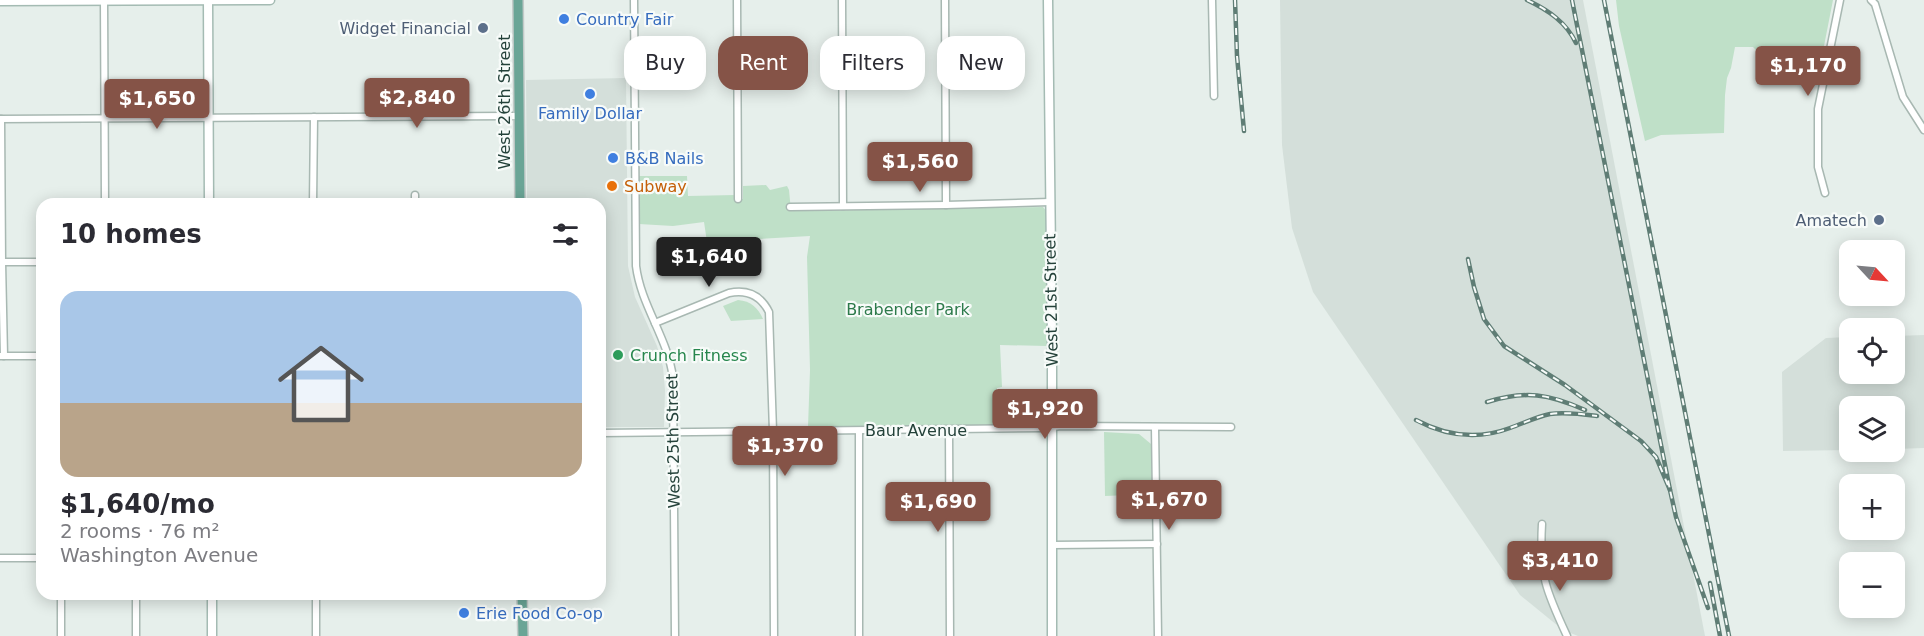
<!DOCTYPE html>
<html lang="en">
<head>
<meta charset="utf-8">
<style>
  :root { --surface:#fff; --page:#f2f2f3; --text:#2b2b33; --muted:#7c7c81; --line:#e1e1e2; --accent:#855347 }
  body { margin:0; font-family:"DejaVu Sans",sans-serif; background:var(--page); color:var(--text); height:100vh; display:flex; flex-direction:column; font-size:22px; white-space:nowrap }
  * { box-sizing:border-box; margin:0 }
  p { font-size:20px; color:var(--muted) }
  .icon { flex:none; width:33px; height:33px; fill:none; stroke:currentColor; stroke-width:2; stroke-linecap:round; stroke-linejoin:round }
  .map { position:relative; flex:1; overflow:hidden }
  .drawer { position:absolute; left:36px; top:198px; width:570px; height:402px; display:flex; flex-direction:column; background:var(--surface); border-radius:18px; box-shadow:0 3px 15px #0003 }
  .drawer>* { flex:none }
  .top-card { position:absolute; left:624px; top:36px; width:570px; height:54px; display:flex; gap:12px }
  .needle { width:39px; rotate:116deg }
  .controls { position:absolute; left:1839px; top:240px; display:grid; gap:12px }
  .controls a { display:grid; place-items:center; width:66px; height:66px; border-radius:12px; background:var(--surface); box-shadow:0 3px 15px #0003; font-size:30px }
  .price { position:absolute; translate:-50% -51px; padding:0 14px; border-radius:6px; background:var(--accent); color:#fff; font-size:20px; line-height:39px; filter:drop-shadow(0 2px 3px #0008) }
  .price::after { content:''; position:absolute; left:50%; top:36px; width:18px; height:14px; margin-left:-9px; background:inherit; clip-path:polygon(0 0,100% 0,50% 100%) }
  .price.active { background:#222; color:#fff }
  ul { padding:0; list-style:none }
  li { display:grid; align-content:center; gap:12px; height:318px; padding:0 24px }
  li+li { border-top:2px solid var(--line) }
  li span { display:grid; place-items:center; height:186px; border-radius:18px; color:#555 }
  li>.icon { margin-inline-start:auto }
  span .icon { width:108px; height:108px; fill:#fffc; stroke-width:1 }
  li b { font-size:26px }
  h2 { display:flex; justify-content:space-between; align-items:center; height:72px; padding:0 24px; font-size:26px }
  .pill { padding:0 21px; border-radius:18px; background:var(--surface); box-shadow:0 3px 15px #0003; font-size:21px; line-height:54px }
  .pill.active { background:var(--accent); color:#fff }
  .map>svg:first-child { display:block }
  .built { fill:#d4dfda }
  .green { fill:#bfe0c8 }
  .lines { fill:none; stroke-linecap:round; stroke-linejoin:round }
  .street-casing { stroke:#a8b8b2; stroke-width:9 }
  .secondary-casing { stroke:#a4bbb3; stroke-width:11 }
  .primary-casing { stroke:#c2cac8; stroke-width:12 }
  .street { stroke:#fff; stroke-width:6 }
  .secondary { stroke:#fff; stroke-width:8 }
  .primary { stroke:#6aa596; stroke-width:9 }
  .rail-casing { stroke:#5f7d75; stroke-width:4.5 }
  .rail { stroke:#f7fbf9; stroke-width:2; stroke-dasharray:7; stroke-linecap:butt }
  .shop-dot { fill:#3f7fe0; stroke:#f7fbf9; stroke-width:2 }
  .service-dot { fill:#5c6f8a; stroke:#f7fbf9; stroke-width:2 }
  .food-dot { fill:#e8710a; stroke:#f7fbf9; stroke-width:2 }
  .leisure-dot { fill:#2e9e5b; stroke:#f7fbf9; stroke-width:2 }
  .labels { text-anchor:middle; dominant-baseline:central; stroke-width:4.5; stroke-linejoin:round; paint-order:stroke }
  .shop-label { font-size:16px; fill:#366cbe; stroke:#f7fbf9; text-anchor:start }
  .service-label { font-size:16px; fill:#4e5e75; stroke:#f7fbf9; text-anchor:end }
  .street-label { font-size:16px; fill:#24423a; stroke:#f7fbf9 }
  .food-label { font-size:16px; fill:#c56008; stroke:#f7fbf9; text-anchor:start }
  .park-label { font-size:16px; fill:#2d7a4b; stroke:#f7fbf9 }
  .leisure-label { font-size:16px; fill:#27864d; stroke:#f7fbf9; text-anchor:start }
</style>
</head>
<body>
<div class="map">
<svg width="1924" height="636" viewBox="0 0 1924 636">
  <rect width="100%" height="100%" fill="#e6efeb"/>
  <g class="built">
    <polygon points="1280,0 1583,0 1705,636 1578,636 1563,630 1520,595 1313,292 1292,228 1282,145"/>
    <polygon points="626,78 628,266 635,297 657,346 663,367 665,390 664,427 600,427 600,204 527,204 526,80"/>
    <polygon points="1924,335 1924,448 1895,449 1894,406 1850,406 1849,450 1783,451 1782,372 1826,338 1849,337 1850,374 1894,374 1895,336"/>
  </g>
  <g class="green">
    <polygon points="1616,0 1833,0 1823,51 1756,50 1753,47 1735,47 1731,68 1727,78 1725,95 1724,133 1661,135 1645,141 1619,26"/>
    <polygon points="638,176 687,176 688,196 735,195 735,199 743,199 743,186 766,185 770,190 787,186 789,190 791,211 1043,207 1047,212 1047,346 1000,345 1002,387 997,388 997,425 911,429 808,427 810,370 807,257 810,236 707,242 704,222 673,226 639,224"/>
    <path d="M738,300C751,301 758,308 763,319L731,321L723,306Z"/>
    <polygon points="1104,432 1139,434 1151,444 1152,494 1105,496"/>
  </g>
  <g class="lines">
    <defs>
      <g id="street">
        <polyline points="104,0 105,204"/>
        <path d="M634,0L636,266C641,306 668,338 673,378L675,636"/>
        <polyline points="737,0 738,199"/>
        <polyline points="842,0 843,206"/>
        <polyline points="945,0 946,205"/>
        <polyline points="1212,0 1214,96"/>
        <polyline points="1871,0 1875,4 1903,97 1924,130"/>
        <polyline points="0,119 519,116"/>
        <polyline points="1,119 2,262 4,356"/>
        <polyline points="1825,193 1818,167 1818,109 1840,0"/>
        <polyline points="415,195 415,204"/>
        <polyline points="313,204 314,117"/>
        <polyline points="790,207 946,205 1050,202"/>
        <polyline points="0,262 42,262"/>
        <path d="M655,323L729,293C748,289 761,296 769,312L773,431L774,636"/>
        <polyline points="0,356 42,356"/>
        <polyline points="1155,427 1158,636"/>
        <polyline points="949,430 950,636"/>
        <polyline points="859,431 859,636"/>
        <polyline points="600,433 1045,428 1061,426 1231,427"/>
        <path d="M1542,524C1539,575 1546,591 1567,636"/>
        <polyline points="1052,545 1157,544"/>
        <polyline points="0,558 42,558"/>
        <polyline points="136,594 136,636"/>
        <polyline points="316,594 316,636"/>
        <polyline points="61,636 61,594"/>
      </g>
      <g id="secondary">
        <polyline points="208,0 209,204"/>
        <polyline points="1048,0 1052,339 1052,636"/>
        <polyline points="0,1 270,0"/>
        <polyline points="212,594 212,636"/>
      </g>
      <g id="primary">
        <polyline points="518,0 520,204"/>
        <polyline points="522,594 523,636"/>
      </g>
    </defs>
    <use href="#street" class="street-casing"/>
    <use href="#secondary" class="secondary-casing"/>
    <use href="#primary" class="primary-casing"/>
    <use href="#street" class="street"/>
    <use href="#secondary" class="secondary"/>
    <use href="#primary" class="primary"/>
    <defs>
      <g id="rail">
        <polyline points="1235,0 1237,56 1244,131"/>
        <path d="M1527,0C1548,10 1566,22 1576,43"/>
        <polyline points="1572,0 1670,490"/>
        <polyline points="1604,0 1729,636"/>
        <polyline points="1468,259 1474,287 1484,319 1504,346 1565,385 1641,441 1656,457 1670,490 1676,517 1708,608"/>
        <path d="M1487,402C1526,390 1549,394 1585,410"/>
        <path d="M1416,420C1446,436 1478,440 1510,428C1524,423 1536,417 1550,414C1566,412 1581,414 1597,416"/>
        <polyline points="1710,583 1720,636"/>
      </g>
    </defs>
    <use href="#rail" class="rail-casing"/>
    <use href="#rail" class="rail"/>
  </g>
  <g class="shop-dot">
    <circle cx="564" cy="19" r="6"/>
    <circle cx="590" cy="94" r="6"/>
    <circle cx="613" cy="158" r="6"/>
    <circle cx="464" cy="613" r="6"/>
  </g>
  <g class="service-dot">
    <circle cx="483" cy="28" r="6"/>
    <circle cx="1879" cy="220" r="6"/>
  </g>
  <circle class="food-dot" cx="612" cy="186" r="6"/>
  <circle class="leisure-dot" cx="618" cy="355" r="6"/>
  <g class="labels">
    <g class="shop-label">
      <text x="576" y="19">Country Fair</text>
      <text x="590" y="113" text-anchor="middle">Family Dollar</text>
      <text x="625" y="158">B&amp;B Nails</text>
      <text x="476" y="613">Erie Food Co-op</text>
    </g>
    <g class="service-label">
      <text x="471" y="28">Widget Financial</text>
      <text x="1867" y="220">Amatech</text>
    </g>
    <g class="street-label">
      <text transform="translate(504 102) rotate(-90)">West 26th Street</text>
      <text transform="translate(1051 300) rotate(-91)">West 21st Street</text>
      <text x="916" y="430">Baur Avenue</text>
      <text transform="translate(673 441) rotate(-91)">West 25th Street</text>
    </g>
    <g class="food-label">
      <text x="624" y="186">Subway</text>
    </g>
    <g class="park-label">
      <text x="908" y="309">Brabender Park</text>
    </g>
    <g class="leisure-label">
      <text x="630" y="355">Crunch Fitness</text>
    </g>
  </g>
</svg>
<div class="controls">
<a><svg class="needle" viewBox="-14 -14 28 28"><path d="M0-13l5 13h-10z" fill="#e53935"/><path d="M0 13l5-13h-10z" fill="#7c7c81"/></svg></a>
<a><svg class="icon" aria-label="locate" viewBox="0 0 24 24"><circle cx="12" cy="12" r="6"/><path d="M12 2v4M12 18v4M2 12h4M18 12h4"/></svg></a>
<a><svg class="icon" aria-label="layers" viewBox="0 0 24 24"><path d="M12 4l9 5-9 5-9-5zM3 14l9 5 9-5"/></svg></a>
<a>+</a>
<a>−</a>
</div>
<b class="price" style="left:1808px;top:97px">$1,170</b>
<b class="price" style="left:417px;top:129px">$2,840</b>
<b class="price" style="left:157px;top:130px">$1,650</b>
<b class="price" style="left:920px;top:193px">$1,560</b>
<b class="price active" style="left:709px;top:288px">$1,640</b>
<b class="price" style="left:1045px;top:440px">$1,920</b>
<b class="price" style="left:785px;top:477px">$1,370</b>
<b class="price" style="left:1169px;top:531px">$1,670</b>
<b class="price" style="left:938px;top:533px">$1,690</b>
<b class="price" style="left:1560px;top:592px">$3,410</b>
<div class="top-card">
<a class="pill">Buy</a>
<a class="pill active">Rent</a>
<a class="pill">Filters</a>
<a class="pill">New</a>
</div>
<section class="drawer">
<h2>10 homes<svg class="icon" aria-label="filters" viewBox="0 0 24 24"><path d="M4 7h16M4 17h16"/><circle cx="9" cy="7" r="2"/><circle cx="15" cy="17" r="2"/></svg></h2>
<ul>
<li><span style="background:linear-gradient(#a9c7e8 60%,#b9a48a 0)"><svg class="icon" aria-label="home" viewBox="0 0 24 24"><path d="M3 11l9-7 9 7M6 9v11h12V9"/></svg></span><div><b>$1,640/mo</b><p>2 rooms · 76 m²</p><p>Washington Avenue</p></div></li>
</ul>
</section>
</div>
</body>
</html>
